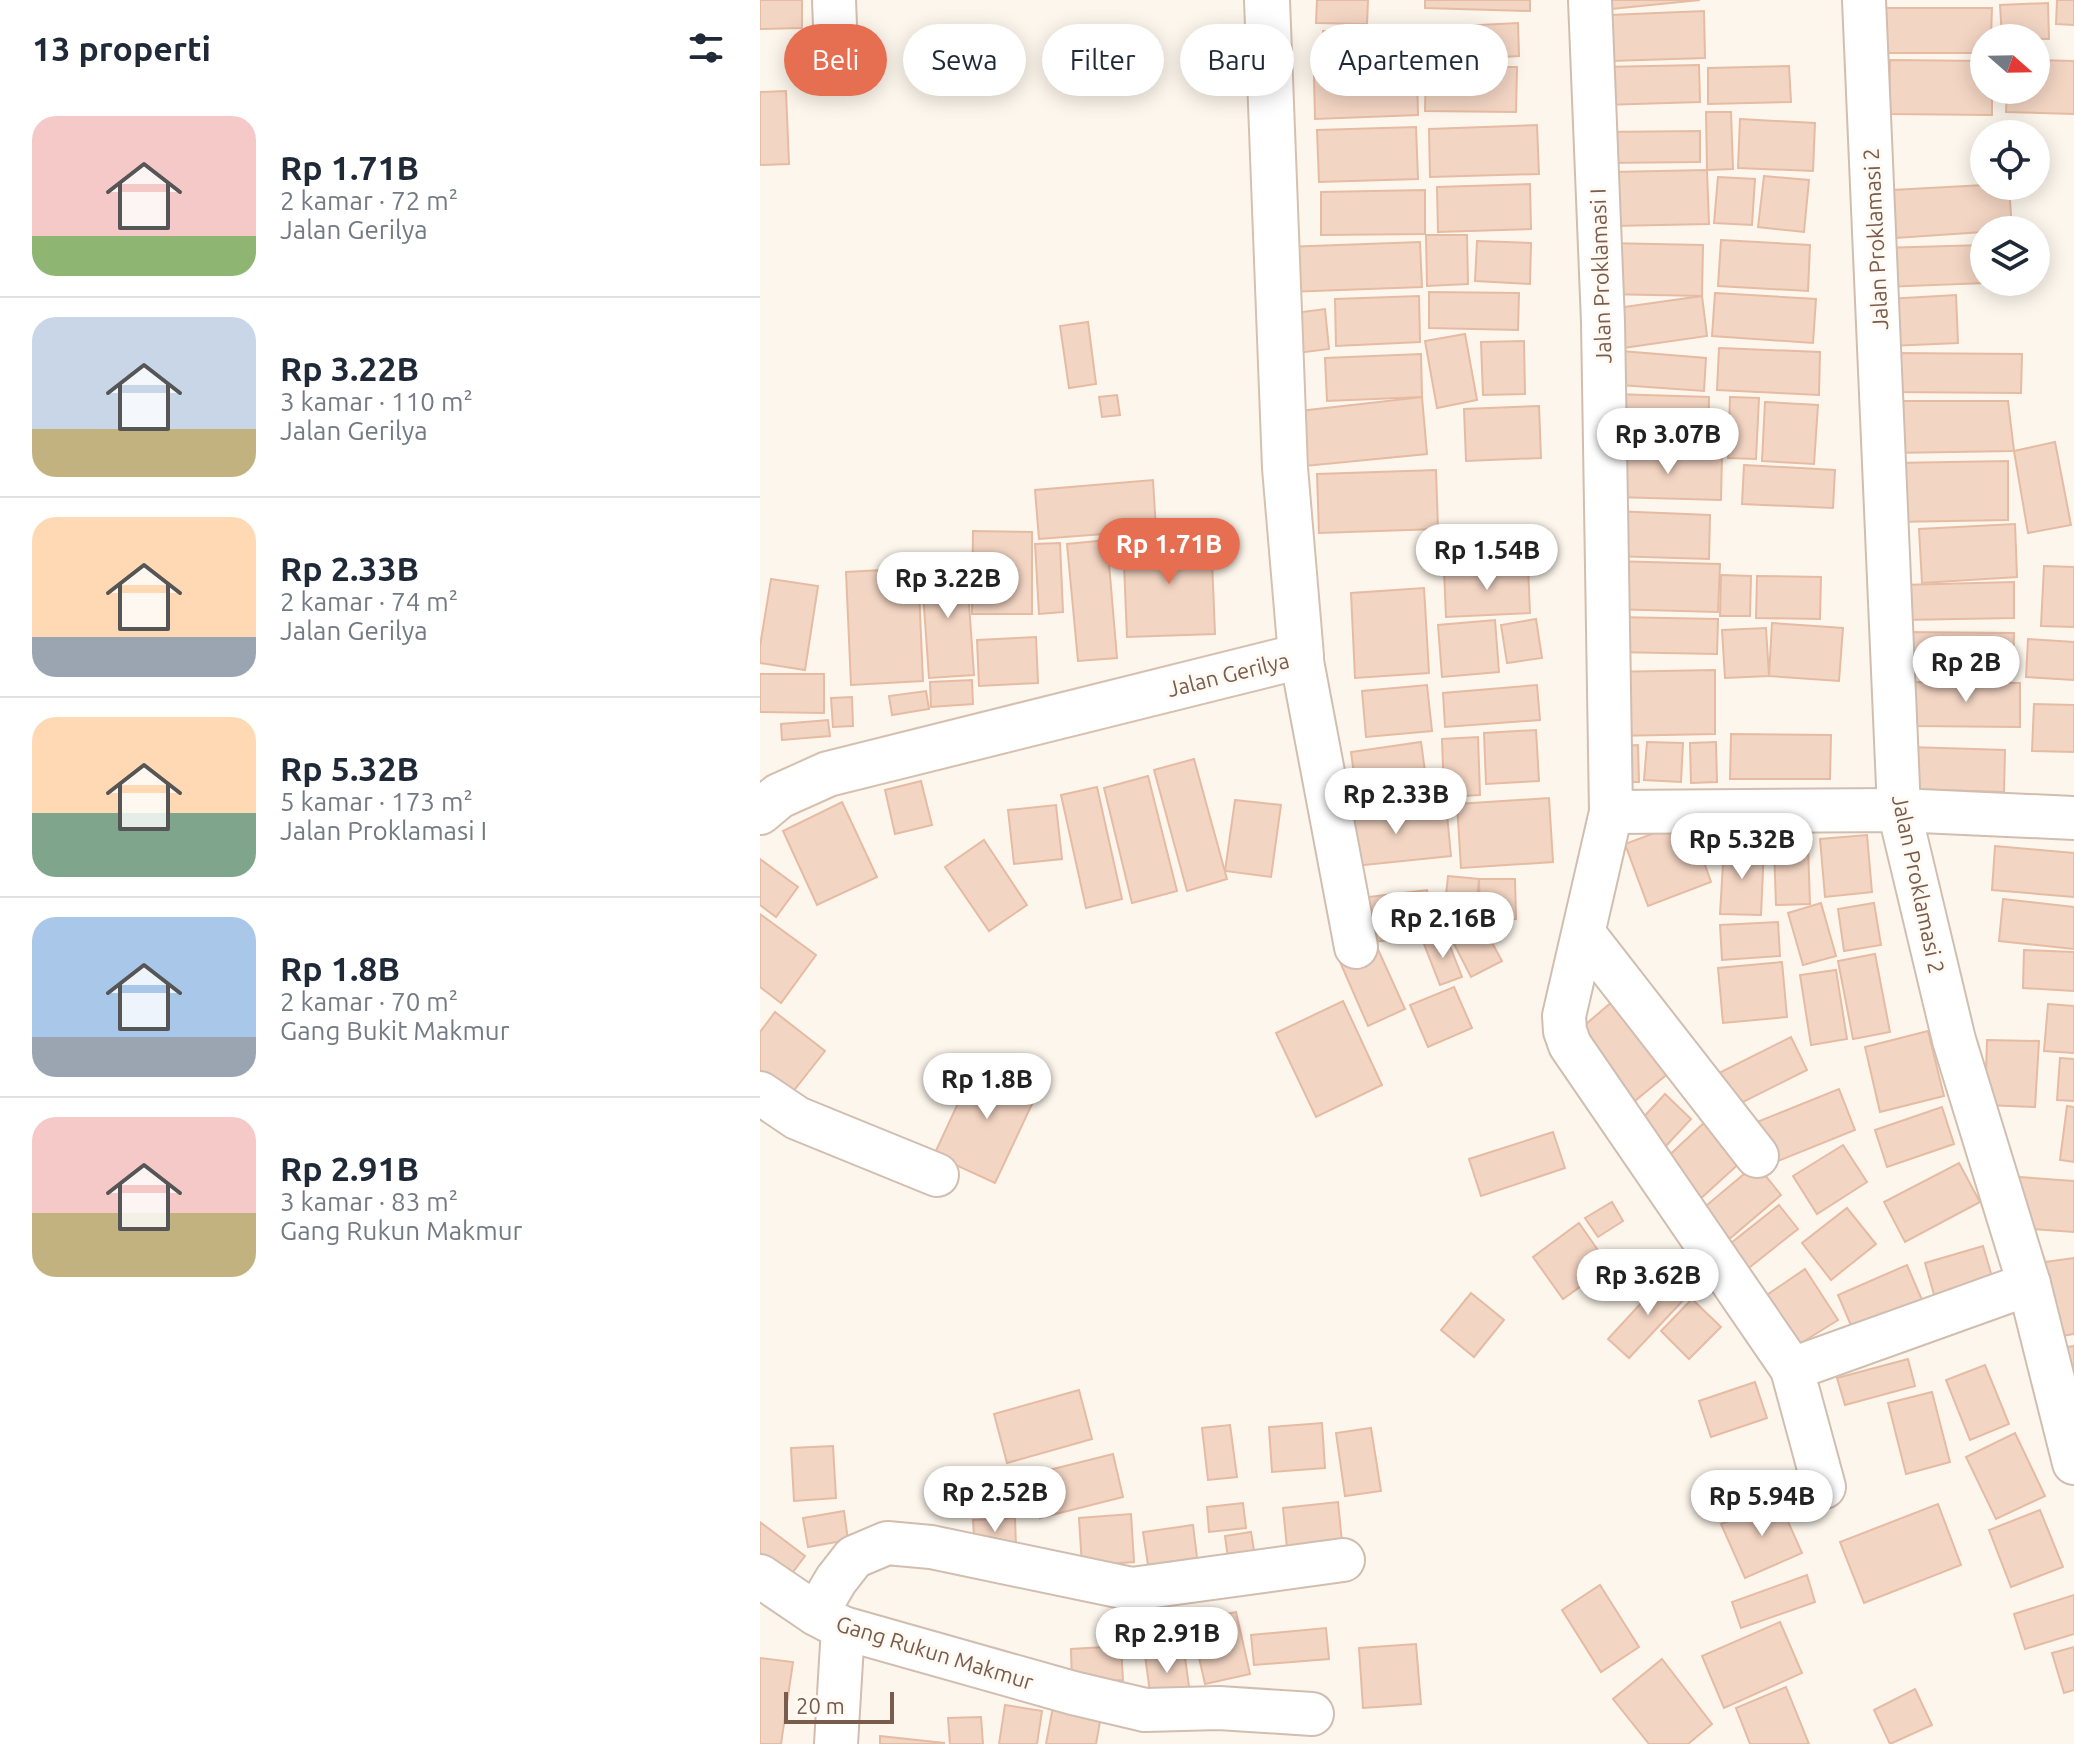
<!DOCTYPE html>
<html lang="id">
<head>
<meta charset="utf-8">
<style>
  :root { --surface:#fff; --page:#f2f2f3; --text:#1f2937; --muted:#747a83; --line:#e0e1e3; --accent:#e76f51 }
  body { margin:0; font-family:Ubuntu,sans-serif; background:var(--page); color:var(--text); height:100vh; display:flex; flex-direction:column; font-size:30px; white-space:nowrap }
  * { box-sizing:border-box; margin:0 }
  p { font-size:26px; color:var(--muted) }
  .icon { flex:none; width:44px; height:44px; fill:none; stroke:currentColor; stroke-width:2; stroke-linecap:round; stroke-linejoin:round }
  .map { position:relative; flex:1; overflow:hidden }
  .drawer { display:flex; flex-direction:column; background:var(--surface); width:760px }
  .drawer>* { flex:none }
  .banner { position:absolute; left:24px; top:24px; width:760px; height:72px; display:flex; gap:16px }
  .needle { width:52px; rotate:110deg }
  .fabs { position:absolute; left:1210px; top:24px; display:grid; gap:16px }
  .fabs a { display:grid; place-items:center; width:80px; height:80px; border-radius:50%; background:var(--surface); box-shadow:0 4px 20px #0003; font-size:40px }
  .scale { position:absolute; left:24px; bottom:20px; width:110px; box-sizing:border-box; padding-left:8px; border:4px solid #7a5c4d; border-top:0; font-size:22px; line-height:28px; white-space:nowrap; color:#7a5c4d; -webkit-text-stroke:6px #fffaf3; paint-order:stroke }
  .price { position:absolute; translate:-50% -68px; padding:0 18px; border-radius:28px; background:#fff; color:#222; font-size:26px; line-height:52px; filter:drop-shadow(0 2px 4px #0008) }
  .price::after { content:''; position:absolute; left:50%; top:48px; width:24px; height:18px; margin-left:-12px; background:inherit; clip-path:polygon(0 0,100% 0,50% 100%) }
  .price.active { background:var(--accent); color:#fff }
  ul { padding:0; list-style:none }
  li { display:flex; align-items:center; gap:24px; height:200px; padding:0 32px }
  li+li { border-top:2px solid var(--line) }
  li span { display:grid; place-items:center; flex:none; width:224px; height:160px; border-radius:24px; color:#555 }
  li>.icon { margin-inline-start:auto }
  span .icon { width:96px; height:96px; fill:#fffc; stroke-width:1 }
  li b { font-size:34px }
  h2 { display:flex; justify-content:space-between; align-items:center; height:96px; padding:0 32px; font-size:34px }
  .tag { padding:0 28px; border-radius:36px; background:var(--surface); box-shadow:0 4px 20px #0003; font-size:28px; line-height:72px }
  .tag.active { background:var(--accent); color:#fff }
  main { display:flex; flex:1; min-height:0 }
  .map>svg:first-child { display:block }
  .building { fill:#f3d5c3; stroke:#e6bba3; stroke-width:2 }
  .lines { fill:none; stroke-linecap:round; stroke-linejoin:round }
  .street-casing { stroke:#d1beb0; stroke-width:46 }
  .secondary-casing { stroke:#d6c0b0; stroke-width:48 }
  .street { stroke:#fff; stroke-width:42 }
  .secondary { stroke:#fff; stroke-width:44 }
  .labels { text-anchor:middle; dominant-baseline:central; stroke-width:6; stroke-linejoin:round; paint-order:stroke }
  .street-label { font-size:22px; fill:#7a5c4d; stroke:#fffaf3 }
</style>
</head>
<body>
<main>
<section class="drawer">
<h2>13 properti<svg class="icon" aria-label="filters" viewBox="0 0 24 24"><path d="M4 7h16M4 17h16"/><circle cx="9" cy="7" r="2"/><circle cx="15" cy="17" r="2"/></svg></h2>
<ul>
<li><span style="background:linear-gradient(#f6c9c9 75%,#8fb573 0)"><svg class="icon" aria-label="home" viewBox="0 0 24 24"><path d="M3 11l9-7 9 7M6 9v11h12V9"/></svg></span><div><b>Rp 1.71B</b><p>2 kamar · 72 m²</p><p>Jalan Gerilya</p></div></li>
<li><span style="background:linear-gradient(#c9d6e8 70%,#c2b280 0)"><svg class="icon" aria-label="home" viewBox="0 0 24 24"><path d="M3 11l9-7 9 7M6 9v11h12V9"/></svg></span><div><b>Rp 3.22B</b><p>3 kamar · 110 m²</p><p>Jalan Gerilya</p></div></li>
<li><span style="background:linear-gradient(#ffd9b3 75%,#9aa5b1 0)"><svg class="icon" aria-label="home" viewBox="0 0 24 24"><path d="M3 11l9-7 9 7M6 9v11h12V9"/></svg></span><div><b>Rp 2.33B</b><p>2 kamar · 74 m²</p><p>Jalan Gerilya</p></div></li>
<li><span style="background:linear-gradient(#ffd9b3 60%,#7fa58c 0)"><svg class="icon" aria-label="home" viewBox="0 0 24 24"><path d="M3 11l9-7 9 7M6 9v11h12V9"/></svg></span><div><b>Rp 5.32B</b><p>5 kamar · 173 m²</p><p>Jalan Proklamasi I</p></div></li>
<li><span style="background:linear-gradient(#a9c7e8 75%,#9aa5b1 0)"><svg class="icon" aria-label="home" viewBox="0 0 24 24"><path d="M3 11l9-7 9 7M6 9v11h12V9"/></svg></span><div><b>Rp 1.8B</b><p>2 kamar · 70 m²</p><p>Gang Bukit Makmur</p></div></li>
<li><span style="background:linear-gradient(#f6c9c9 60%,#c2b280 0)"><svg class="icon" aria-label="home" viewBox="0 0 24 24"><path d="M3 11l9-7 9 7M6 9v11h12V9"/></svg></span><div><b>Rp 2.91B</b><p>3 kamar · 83 m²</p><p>Gang Rukun Makmur</p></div></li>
</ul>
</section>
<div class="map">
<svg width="1314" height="1744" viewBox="0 0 1314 1744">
  <rect width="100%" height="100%" fill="#fdf6ec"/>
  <g class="building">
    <polygon points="0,0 42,0 42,28 0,29"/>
    <polygon points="557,0 608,0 607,24 556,23"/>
    <polygon points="665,0 770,0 770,11 665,8"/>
    <polygon points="851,0 940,0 852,9"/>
    <polygon points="1297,0 1314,0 1314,25 1296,24"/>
    <polygon points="1288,3 1289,39 1242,38 1240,5"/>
    <polygon points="1113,8 1232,8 1231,38 1224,38 1224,53 1113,53"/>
    <polygon points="944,11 945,58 851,61 850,15"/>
    <polygon points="758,23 759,56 662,62 660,28"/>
    <polygon points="657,28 657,62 564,65 563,31"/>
    <polygon points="1130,60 1224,61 1224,90 1232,90 1232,115 1129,114"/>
    <polygon points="1276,60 1314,61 1314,114 1246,112 1247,90 1276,90"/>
    <polygon points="939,65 940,102 843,105 842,67"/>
    <polygon points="1029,66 1031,102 948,104 948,68"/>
    <polygon points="666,67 757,67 756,112 665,111"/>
    <polygon points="657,72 658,115 555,119 554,76"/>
    <polygon points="26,91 29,164 0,165 0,92"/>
    <polygon points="946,112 971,112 973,169 947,170"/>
    <polygon points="980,119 1055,123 1053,171 978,168"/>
    <polygon points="777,125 779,174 670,177 669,129"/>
    <polygon points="656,127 658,179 559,182 557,130"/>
    <polygon points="940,131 940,162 842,163 842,132"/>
    <polygon points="947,170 949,224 853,226 852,172"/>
    <polygon points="1004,176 1049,180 1044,232 998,227"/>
    <polygon points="958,177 995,179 992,225 954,223"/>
    <polygon points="770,184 771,229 678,232 677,187"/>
    <polygon points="1224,185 1249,186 1252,230 1136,238 1133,190"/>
    <polygon points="665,190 665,234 561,235 561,192"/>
    <polygon points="666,235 707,235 708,284 667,286"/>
    <polygon points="961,240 1050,245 1048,291 958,286"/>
    <polygon points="717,241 771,243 770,284 715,281"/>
    <polygon points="660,242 662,287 527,292 525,247"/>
    <polygon points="845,243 943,245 942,296 844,294"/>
    <polygon points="1224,245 1224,282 1253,282 1122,287 1120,248"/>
    <polygon points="669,292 759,293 758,330 669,328"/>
    <polygon points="955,293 1056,299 1053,343 952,336"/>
    <polygon points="1196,295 1198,343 1130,346 1127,299"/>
    <polygon points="659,296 660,342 576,346 575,299"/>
    <polygon points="942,296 947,336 849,350 843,310"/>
    <polygon points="565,309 569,349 530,354 526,314"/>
    <polygon points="328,322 336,384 309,388 300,326"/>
    <polygon points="705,334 717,400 677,408 665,341"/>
    <polygon points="764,341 765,394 723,395 721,342"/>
    <polygon points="959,348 1060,352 1059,395 957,390"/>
    <polygon points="849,350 946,358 944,391 846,384"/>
    <polygon points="1132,353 1262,354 1261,393 1132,392"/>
    <polygon points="661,354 662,397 567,401 565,358"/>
    <polygon points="853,394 949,397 948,443 852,441"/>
    <polygon points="357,395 360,415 342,417 339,397"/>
    <polygon points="662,397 667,454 545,466 540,411"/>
    <polygon points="970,397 999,398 996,459 968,458"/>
    <polygon points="1132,401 1248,401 1254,451 1131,453"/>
    <polygon points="1005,402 1058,405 1054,464 1002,461"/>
    <polygon points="779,406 781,458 706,461 704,409"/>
    <polygon points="1295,442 1311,525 1268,533 1254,451"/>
    <polygon points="856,452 962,454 961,500 854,497"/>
    <polygon points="1248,461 1248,520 1134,522 1133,463"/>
    <polygon points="984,465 1075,470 1073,508 982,504"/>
    <polygon points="676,470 678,529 559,533 557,474"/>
    <polygon points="393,480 396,530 279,539 275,490"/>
    <polygon points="852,511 950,515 949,559 851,556"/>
    <polygon points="1255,524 1257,577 1162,583 1159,529"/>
    <polygon points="213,531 272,532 272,614 212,614"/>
    <polygon points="451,535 455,634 367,637 363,540"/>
    <polygon points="347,540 357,658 318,661 307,544"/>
    <polygon points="300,543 303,612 279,614 275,544"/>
    <polygon points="206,561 214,675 169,678 161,564"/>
    <polygon points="851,561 960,564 958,612 849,609"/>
    <polygon points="768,566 770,613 686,617 684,570"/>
    <polygon points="1284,566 1314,567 1314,627 1281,626"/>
    <polygon points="158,568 163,681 91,685 86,572"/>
    <polygon points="961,575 991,576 990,616 960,616"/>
    <polygon points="997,576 1061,577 1060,619 996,618"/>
    <polygon points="11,579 58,586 45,670 0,663 0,646"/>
    <polygon points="1254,582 1254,618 1142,620 1141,585"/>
    <polygon points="664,588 669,673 595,678 591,593"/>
    <polygon points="854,617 958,619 957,654 853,652"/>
    <polygon points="776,619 782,658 747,663 741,625"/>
    <polygon points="735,620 739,672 682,677 678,625"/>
    <polygon points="1012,623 1083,628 1079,681 1009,676"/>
    <polygon points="1006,628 1009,676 965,678 962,630"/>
    <polygon points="1146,632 1254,633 1253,670 1145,668"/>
    <polygon points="276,637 278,683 219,686 217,640"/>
    <polygon points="1268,639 1314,642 1314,680 1266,677"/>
    <polygon points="955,670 955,734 851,736 849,672"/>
    <polygon points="0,674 64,674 64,713 0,712"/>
    <polygon points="212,680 213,704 171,707 170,682"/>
    <polygon points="1153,682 1260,683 1260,727 1153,726"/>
    <polygon points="667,685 672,731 606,737 602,691"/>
    <polygon points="777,685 780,720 685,727 683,693"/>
    <polygon points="166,691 169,709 132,715 129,696"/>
    <polygon points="92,697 93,726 73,727 71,698"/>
    <polygon points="1274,704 1314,705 1314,752 1272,751"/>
    <polygon points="68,720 70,736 22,740 21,724"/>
    <polygon points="776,730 779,781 726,784 724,733"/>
    <polygon points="971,734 1071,735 1070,779 970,779"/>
    <polygon points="718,737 720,795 684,797 682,739"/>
    <polygon points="661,742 667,786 597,796 591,752"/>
    <polygon points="887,742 923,743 921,782 884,780"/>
    <polygon points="956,742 957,782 931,783 930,743"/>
    <polygon points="878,745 879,782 860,782 858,746"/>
    <polygon points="1149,747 1245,750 1244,792 1147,789"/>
    <polygon points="434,759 467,879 427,891 394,770"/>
    <polygon points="388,776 417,891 372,903 344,788"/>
    <polygon points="161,781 172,825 135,834 125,790"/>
    <polygon points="337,787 362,899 326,908 301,795"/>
    <polygon points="789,798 793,862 701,868 697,804"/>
    <polygon points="475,800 521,805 511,877 465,871"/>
    <polygon points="82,802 117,877 57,905 23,831"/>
    <polygon points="686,804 691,856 585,867 580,815"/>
    <polygon points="296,805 302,859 254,864 248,810"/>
    <polygon points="929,820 951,882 888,906 865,844"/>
    <polygon points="1107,835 1112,892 1065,897 1060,839"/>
    <polygon points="224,840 267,905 229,931 185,867"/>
    <polygon points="1048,846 1050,904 1016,905 1014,848"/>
    <polygon points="1235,846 1314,853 1314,897 1232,890"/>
    <polygon points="964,847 1004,848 1001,915 960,914"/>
    <polygon points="0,859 38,887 16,917 0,905"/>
    <polygon points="688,876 719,879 714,928 683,924"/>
    <polygon points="719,879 755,879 756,919 720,920"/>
    <polygon points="667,890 673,935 597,944 591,899"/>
    <polygon points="1243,899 1314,907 1314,949 1239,941"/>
    <polygon points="1061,903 1076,956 1043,965 1028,913"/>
    <polygon points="1114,903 1121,945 1084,951 1078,909"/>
    <polygon points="0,914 56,955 21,1003 0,987"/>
    <polygon points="1018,922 1020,956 962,960 960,925"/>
    <polygon points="723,926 742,961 711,977 693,942"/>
    <polygon points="686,936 702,977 680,985 664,944"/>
    <polygon points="616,945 645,1009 608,1026 580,962"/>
    <polygon points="1264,950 1314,952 1314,991 1263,988"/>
    <polygon points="1115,954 1130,1032 1093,1039 1078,961"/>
    <polygon points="1022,962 1027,1017 963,1023 958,968"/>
    <polygon points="1076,970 1087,1039 1051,1045 1040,975"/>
    <polygon points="694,987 712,1028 668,1047 650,1005"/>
    <polygon points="583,1001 622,1085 556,1117 516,1033"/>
    <polygon points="853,1001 911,1071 870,1105 812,1036"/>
    <polygon points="1288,1004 1314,1006 1314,1053 1284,1051"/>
    <polygon points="15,1012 65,1051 24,1103 0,1084 0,1032"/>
    <polygon points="1168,1031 1184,1096 1120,1112 1105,1047"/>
    <polygon points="1031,1037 1047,1070 973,1107 957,1074"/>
    <polygon points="1227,1040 1279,1041 1275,1107 1225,1105"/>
    <polygon points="219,1058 280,1087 235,1183 174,1155"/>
    <polygon points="1300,1058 1314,1059 1314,1101 1297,1100"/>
    <polygon points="1079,1089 1095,1130 1013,1163 997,1122"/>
    <polygon points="905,1094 931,1119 905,1147 879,1122"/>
    <polygon points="1307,1106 1314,1107 1314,1162 1300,1160"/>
    <polygon points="1182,1107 1194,1144 1127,1167 1115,1130"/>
    <polygon points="947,1120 983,1160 939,1200 903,1161"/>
    <polygon points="793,1132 805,1168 721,1196 709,1159"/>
    <polygon points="1083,1145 1107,1182 1057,1214 1033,1176"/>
    <polygon points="1199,1163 1220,1202 1145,1242 1124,1202"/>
    <polygon points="996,1164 1021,1195 967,1241 941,1210"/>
    <polygon points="1259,1177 1314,1181 1314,1232 1256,1228"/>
    <polygon points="852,1202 863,1221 838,1237 825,1218"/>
    <polygon points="1019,1205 1038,1229 985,1271 966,1247"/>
    <polygon points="1087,1208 1116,1244 1071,1280 1042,1243"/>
    <polygon points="819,1223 849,1266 803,1299 773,1257"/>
    <polygon points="1223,1246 1237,1294 1179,1312 1165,1263"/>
    <polygon points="1314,1258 1314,1334 1289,1338 1277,1263"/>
    <polygon points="1147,1265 1162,1300 1093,1330 1078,1295"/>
    <polygon points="1045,1269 1078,1320 1030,1350 998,1301"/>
    <polygon points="907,1275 928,1295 869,1358 848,1339"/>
    <polygon points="711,1293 744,1320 714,1357 681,1330"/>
    <polygon points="932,1299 961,1327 929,1359 901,1331"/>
    <polygon points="1314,1346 1314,1375 1304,1376 1299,1348"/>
    <polygon points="1148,1359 1155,1386 1085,1405 1077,1378"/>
    <polygon points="1225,1365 1249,1424 1210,1440 1186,1380"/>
    <polygon points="995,1382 1007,1418 951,1437 939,1401"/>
    <polygon points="319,1390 332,1439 247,1463 234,1414"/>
    <polygon points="1172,1392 1190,1462 1146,1474 1128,1403"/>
    <polygon points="562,1423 565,1468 512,1472 509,1427"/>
    <polygon points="470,1425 477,1477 448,1480 442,1428"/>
    <polygon points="611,1428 621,1491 585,1496 576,1433"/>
    <polygon points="1255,1433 1285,1496 1236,1519 1206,1457"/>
    <polygon points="73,1446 76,1498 34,1501 31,1448"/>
    <polygon points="353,1454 363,1497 280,1518 269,1475"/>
    <polygon points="1018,1499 1042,1553 985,1578 961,1524"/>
    <polygon points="578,1502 582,1542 527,1548 523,1508"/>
    <polygon points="483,1503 486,1528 449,1532 447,1507"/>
    <polygon points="1178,1504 1201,1565 1104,1603 1080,1542"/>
    <polygon points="1280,1510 1303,1567 1251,1587 1229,1530"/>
    <polygon points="84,1511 88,1540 48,1547 43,1518"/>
    <polygon points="371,1514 374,1562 322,1566 319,1518"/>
    <polygon points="255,1518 256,1547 215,1550 213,1520"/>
    <polygon points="0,1522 45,1556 21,1588 0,1572"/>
    <polygon points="433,1525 437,1558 388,1565 383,1532"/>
    <polygon points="491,1532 497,1569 470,1573 465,1536"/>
    <polygon points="1047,1575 1055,1602 981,1628 972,1602"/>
    <polygon points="840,1585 879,1647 841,1672 802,1610"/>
    <polygon points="1314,1595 1314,1634 1265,1649 1254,1614"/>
    <polygon points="476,1612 490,1674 445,1684 431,1622"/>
    <polygon points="1020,1622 1042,1673 964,1708 942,1656"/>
    <polygon points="566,1628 569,1659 494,1665 491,1635"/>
    <polygon points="423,1643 431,1701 392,1707 384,1648"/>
    <polygon points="656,1644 661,1704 603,1708 599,1648"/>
    <polygon points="361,1646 363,1680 312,1683 311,1649"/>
    <polygon points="1314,1647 1314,1690 1304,1693 1292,1653"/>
    <polygon points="0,1658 33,1662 21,1744 0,1744"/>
    <polygon points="902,1659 952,1724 928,1744 889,1744 853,1699"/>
    <polygon points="1026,1687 1049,1744 990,1744 976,1708"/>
    <polygon points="1155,1689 1172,1725 1130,1744 1114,1710"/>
    <polygon points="245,1705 282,1711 277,1744 239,1744"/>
    <polygon points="293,1707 341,1716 336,1744 286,1744"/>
    <polygon points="221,1717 223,1744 190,1744 188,1718"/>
    <polygon points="120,1736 184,1743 184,1744 120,1744"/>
  </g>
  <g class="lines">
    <defs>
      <g id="street">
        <polyline points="74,0 76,51"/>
        <polyline points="830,0 843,322 851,812 804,1016 805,1031 810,1045 1032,1369"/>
        <polyline points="1104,0 1139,810 1194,1040 1269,1284 1314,1463"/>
        <polyline points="541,656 596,947"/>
        <polyline points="851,812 1139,810 1314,818"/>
        <polyline points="824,934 997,1156"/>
        <polyline points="0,1093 37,1118 177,1175"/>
        <polyline points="1064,1487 1032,1369 1269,1284"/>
        <polyline points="0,1576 56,1614 83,1628 313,1693 385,1710 459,1708 552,1714"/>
        <polyline points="56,1614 76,1580 94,1557 127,1543 171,1547 372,1589 583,1560"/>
        <polyline points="76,1744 83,1628"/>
      </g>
      <polyline id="secondary" points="0,812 19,796 68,774 541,656 525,468 507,0"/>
    </defs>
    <use href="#street" class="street-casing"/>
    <use href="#secondary" class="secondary-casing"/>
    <use href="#street" class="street"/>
    <use href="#secondary" class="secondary"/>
  </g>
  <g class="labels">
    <g class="street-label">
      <text transform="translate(1115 239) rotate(-93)">Jalan Proklamasi 2</text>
      <text transform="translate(840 276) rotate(-92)">Jalan Proklamasi I</text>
      <text transform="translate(468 674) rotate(-14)">Jalan Gerilya</text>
      <text transform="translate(1159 884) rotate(78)">Jalan Proklamasi 2</text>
      <text transform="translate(175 1652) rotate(17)">Gang Rukun Makmur</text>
    </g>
  </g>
</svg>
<div class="fabs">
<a><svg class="needle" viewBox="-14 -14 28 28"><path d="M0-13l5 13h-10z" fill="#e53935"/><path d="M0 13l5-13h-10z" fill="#747a83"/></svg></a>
<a><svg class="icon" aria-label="locate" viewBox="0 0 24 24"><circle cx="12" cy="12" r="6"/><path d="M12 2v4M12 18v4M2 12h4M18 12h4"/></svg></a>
<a><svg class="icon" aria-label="layers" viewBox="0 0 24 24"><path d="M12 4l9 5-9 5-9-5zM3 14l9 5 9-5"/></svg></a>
</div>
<div class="scale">20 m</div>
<b class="price" style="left:908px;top:476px">Rp 3.07B</b>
<b class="price active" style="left:409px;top:586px">Rp 1.71B</b>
<b class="price" style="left:727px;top:592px">Rp 1.54B</b>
<b class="price" style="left:188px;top:620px">Rp 3.22B</b>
<b class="price" style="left:1206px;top:704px">Rp 2B</b>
<b class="price" style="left:636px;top:836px">Rp 2.33B</b>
<b class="price" style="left:982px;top:881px">Rp 5.32B</b>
<b class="price" style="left:683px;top:960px">Rp 2.16B</b>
<b class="price" style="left:227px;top:1121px">Rp 1.8B</b>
<b class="price" style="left:888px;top:1317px">Rp 3.62B</b>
<b class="price" style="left:235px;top:1534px">Rp 2.52B</b>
<b class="price" style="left:1002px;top:1538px">Rp 5.94B</b>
<b class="price" style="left:407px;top:1675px">Rp 2.91B</b>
<div class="banner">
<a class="tag active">Beli</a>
<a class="tag">Sewa</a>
<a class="tag">Filter</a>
<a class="tag">Baru</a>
<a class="tag">Apartemen</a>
</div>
</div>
</main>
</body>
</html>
